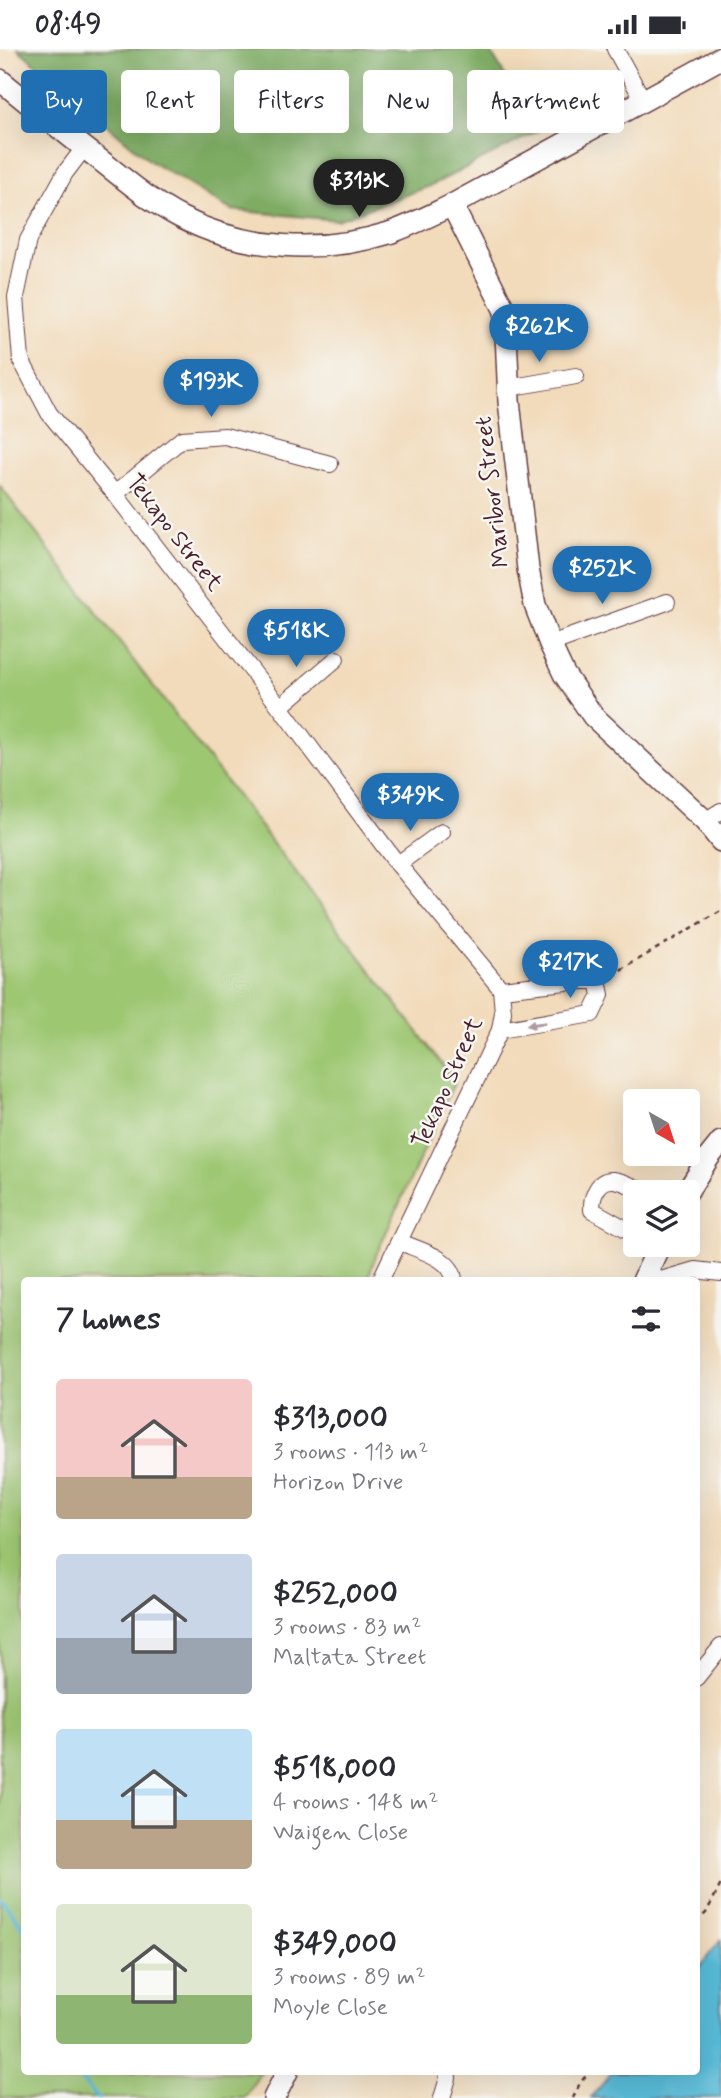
<!DOCTYPE html>
<html lang="en">
<head>
<meta charset="utf-8">
<style>
  :root { --surface:#fff; --page:#f7f7f7; --text:#2b2b33; --muted:#7c7c81; --accent:#1f6fb2 }
  body { margin:0; font-family:Mynerve,sans-serif; background:var(--page); color:var(--text); height:100vh; display:flex; flex-direction:column; font-size:26px; white-space:nowrap }
  * { box-sizing:border-box; margin:0 }
  p { font-size:23px; color:var(--muted) }
  .icon { flex:none; width:38px; height:38px; fill:none; stroke:currentColor; stroke-width:2; stroke-linecap:round; stroke-linejoin:round }
  .map { position:relative; flex:1; overflow:hidden }
  .details { position:absolute; left:21px; top:1228px; width:679px; height:798px; display:flex; flex-direction:column; background:var(--surface); border-radius:7px; box-shadow:0 7px 28px #0002 }
  .details>* { flex:none }
  .top-card { position:absolute; left:21px; top:21px; width:679px; height:63px; display:flex; gap:14px }
  .needle { width:46px; rotate:141deg }
  .buttons { position:absolute; left:623px; top:1040px; display:grid; gap:14px }
  .buttons a { display:grid; place-items:center; width:77px; height:77px; border-radius:7px; background:var(--surface); box-shadow:0 7px 28px #0002; font-size:35px }
  .price { position:absolute; translate:-50% -60px; padding:0 16px; border-radius:24px; background:var(--accent); color:#fff; font-size:23px; line-height:46px; filter:drop-shadow(0 2px 4px #0008) }
  .price::after { content:''; position:absolute; left:50%; top:42px; width:21px; height:16px; margin-left:-10px; background:inherit; clip-path:polygon(0 0,100% 0,50% 100%) }
  .price.selected { background:#222; color:#fff }
  ul { padding:0; list-style:none }
  li { display:flex; align-items:center; gap:21px; height:175px; padding:0 35px }
  li span { display:grid; place-items:center; flex:none; width:196px; height:140px; border-radius:7px; color:#555 }
  li>.icon { margin-inline-start:auto }
  span .icon { width:84px; height:84px; fill:#fffc; stroke-width:1 }
  li b { font-size:30px }
  h2 { display:flex; justify-content:space-between; align-items:center; height:84px; padding:0 35px; font-size:30px }
  .tag { padding:0 24px; border-radius:7px; background:var(--surface); box-shadow:0 7px 28px #0002; font-size:24px; line-height:63px }
  .tag.selected { background:var(--accent); color:#fff }
  .status { display:flex; justify-content:space-between; align-items:center; height:49px; padding:0 35px; background:var(--surface); direction:ltr }
  .status svg { height:19px; fill:currentColor }
  .map>svg:first-child { display:block }
  .green { fill:#9ec772; stroke:#74734e; stroke-width:2 }
  .forest { fill:#7eac64; stroke:#646648; stroke-width:2 }
  .water { fill:#58bad7; stroke:#516c81; stroke-width:2 }
  .lines { fill:none; stroke-linecap:round; stroke-linejoin:round }
  .stream { stroke:#58bad7; stroke-width:4.5 }
  .street-casing { stroke:#633b41; stroke-width:18 }
  .secondary-casing { stroke:#633b41; stroke-width:24 }
  .path { stroke:#633b41; stroke-width:2.5; stroke-dasharray:5 5; stroke-linecap:butt }
  .street { stroke:#fff; stroke-width:16 }
  .secondary { stroke:#fff; stroke-width:21 }
  .oneway { fill:#ae9aa0 }
  .labels { text-anchor:middle; dominant-baseline:central; stroke-width:5; stroke-linejoin:round; paint-order:stroke }
  .street-label { font-size:24px; fill:#4a1f2b; stroke:#f6f6f2 }
</style>
</head>
<body>
<div class="status"><b>08:49</b><svg viewBox="0 0 49 12"><path d="M0 12V9h3v3zM5 12V6h3v6zM10 12V3h3v9zM15 12V0h3v12zM26 1h20v11H26zM47 4h2v5h-2z"/></svg></div>
<div class="map">
<svg width="721" height="2049" viewBox="0 0 721 2049">
  <rect width="100%" height="100%" fill="#f6f6f2"/>
  <filter id="ink" filterUnits="userSpaceOnUse"><feTurbulence type="fractalNoise" baseFrequency=".0143" numOctaves="2"/><feDisplacementMap in="SourceGraphic" scale="14" xChannelSelector="R" yChannelSelector="G"/><feConvolveMatrix kernelMatrix="1 2 1 2 8 2 1 2 1" color-interpolation-filters="sRGB"/></filter>
  <filter id="wash" filterUnits="userSpaceOnUse"><feTurbulence type="fractalNoise" baseFrequency=".00686" numOctaves="4" result="noise"/><feDisplacementMap in="SourceGraphic" scale="28" xChannelSelector="R" yChannelSelector="G"/><feGaussianBlur stdDeviation="1.57" result="paint"/><feColorMatrix in="noise" values="0 0 0 0 0 0 0 0 0 0 0 0 0 0 0 0 0 1.4 0 .05"/><feComposite in="paint" operator="in"/></filter>
  <g filter="url(#wash)">
    <rect width="100%" height="100%" fill="#f2dbbb"/>
    <polygon class="green" points="0,437 455,1032 376,1206 367,1232 24,1232 24,2023 261,2023 244,2049 0,2049"/>
    <polygon class="forest" points="18,0 489,0 538,82 430,137 337,171 231,161 150,112"/>
    <polygon class="water" points="721,1891 721,2049 591,2049 612,2023 696,2023 697,1921"/>
    <g class="lines">
      <g class="stream">
        <polyline points="0,1850 5,1854 24,1880"/>
        <polyline points="74,2023 98,2049"/>
      </g>
    </g>
  </g>
  <g filter="url(#ink)">
    <g class="lines">
      <defs>
        <g id="street">
          <polyline points="615,0 643,51"/>
          <polyline points="84,99 65,124 28,191 16,248 21,311 49,364 115,445 280,658 393,809 501,940 503,963 500,981 380,1232"/>
          <polyline points="508,339 576,327"/>
          <polyline points="115,445 182,390 225,387 330,415"/>
          <polyline points="550,595 667,553"/>
          <polyline points="280,658 336,610"/>
          <polyline points="705,772 721,762"/>
          <polyline points="398,815 442,783"/>
          <polyline points="500,981 592,965 601,946 598,932 575,932 501,940"/>
          <path d="M635,1185L592,1161C592,1154 592,1150 595,1144C605,1120 627,1135 644,1143"/>
          <path d="M400,1193C418,1201 454,1209 454,1232"/>
          <polyline points="646,1225 661,1231 695,1221 721,1224"/>
          <polyline points="696,1629 721,1598"/>
          <polyline points="442,2049 448,2029 447,2023"/>
        </g>
        <g id="secondary">
          <path d="M0,31C34,59 69,87 104,114C129,134 153,154 182,169C244,201 322,205 389,184C410,177 431,166 452,156L721,9"/>
          <polyline points="452,156 505,262 509,352 528,520 535,556 550,595 564,625 593,667 705,772 721,792"/>
          <polyline points="687,1143 709,1108 721,1093"/>
          <polyline points="643,1232 660,1195"/>
          <polyline points="274,2049 287,2023"/>
        </g>
      </defs>
      <use href="#street" class="street-casing"/>
      <use href="#secondary" class="secondary-casing"/>
      <g class="path">
        <polyline points="612,926 721,862"/>
        <polyline points="696,1873 706,1864 721,1835"/>
        <polyline points="573,2049 580,2034 589,2023"/>
      </g>
      <use href="#street" class="street"/>
      <use href="#secondary" class="secondary"/>
    </g>
    <defs><path id="oneway-solid" d="M-6-.8H1V-3.2L6.5 0L1 3.2V.8H-6Z" transform="scale(1.75)"/></defs>
    <use class="oneway" href="#oneway-solid" transform="translate(536 975) rotate(172)"/>
  </g>
  <g class="labels">
    <g class="street-label">
      <text transform="translate(493 443) rotate(-97)">Maribor Street</text>
      <text transform="translate(174 484) rotate(52)">Tekapo Street</text>
      <text transform="translate(448 1034) rotate(-66)">Tekapo Street</text>
    </g>
  </g>
</svg>
<div class="buttons">
<a><svg class="needle" viewBox="-14 -14 28 28"><path d="M0-13l5 13h-10z" fill="#e53935"/><path d="M0 13l5-13h-10z" fill="#7c7c81"/></svg></a>
<a><svg class="icon" aria-label="layers" viewBox="0 0 24 24"><path d="M12 4l9 5-9 5-9-5zM3 14l9 5 9-5"/></svg></a>
</div>
<b class="price selected" style="left:359px;top:170px">$313K</b>
<b class="price" style="left:539px;top:315px">$262K</b>
<b class="price" style="left:211px;top:370px">$193K</b>
<b class="price" style="left:602px;top:557px">$252K</b>
<b class="price" style="left:296px;top:620px">$518K</b>
<b class="price" style="left:410px;top:784px">$349K</b>
<b class="price" style="left:570px;top:951px">$217K</b>
<div class="top-card">
<a class="tag selected">Buy</a>
<a class="tag">Rent</a>
<a class="tag">Filters</a>
<a class="tag">New</a>
<a class="tag">Apartment</a>
</div>
<section class="details">
<h2>7 homes<svg class="icon" aria-label="filters" viewBox="0 0 24 24"><path d="M4 7h16M4 17h16"/><circle cx="9" cy="7" r="2"/><circle cx="15" cy="17" r="2"/></svg></h2>
<ul>
<li><span style="background:linear-gradient(#f6c9c9 70%,#b9a48a 0)"><svg class="icon" aria-label="home" viewBox="0 0 24 24"><path d="M3 11l9-7 9 7M6 9v11h12V9"/></svg></span><div><b>$313,000</b><p>3 rooms · 113 m²</p><p>Horizon Drive</p></div></li>
<li><span style="background:linear-gradient(#c9d6e8 60%,#9aa5b1 0)"><svg class="icon" aria-label="home" viewBox="0 0 24 24"><path d="M3 11l9-7 9 7M6 9v11h12V9"/></svg></span><div><b>$252,000</b><p>3 rooms · 83 m²</p><p>Maltata Street</p></div></li>
<li><span style="background:linear-gradient(#bfe0f5 65%,#b9a48a 0)"><svg class="icon" aria-label="home" viewBox="0 0 24 24"><path d="M3 11l9-7 9 7M6 9v11h12V9"/></svg></span><div><b>$518,000</b><p>4 rooms · 148 m²</p><p>Waigen Close</p></div></li>
<li><span style="background:linear-gradient(#dfe7d0 65%,#8fb573 0)"><svg class="icon" aria-label="home" viewBox="0 0 24 24"><path d="M3 11l9-7 9 7M6 9v11h12V9"/></svg></span><div><b>$349,000</b><p>3 rooms · 89 m²</p><p>Moyle Close</p></div></li>
</ul>
</section>
</div>
</body>
</html>
